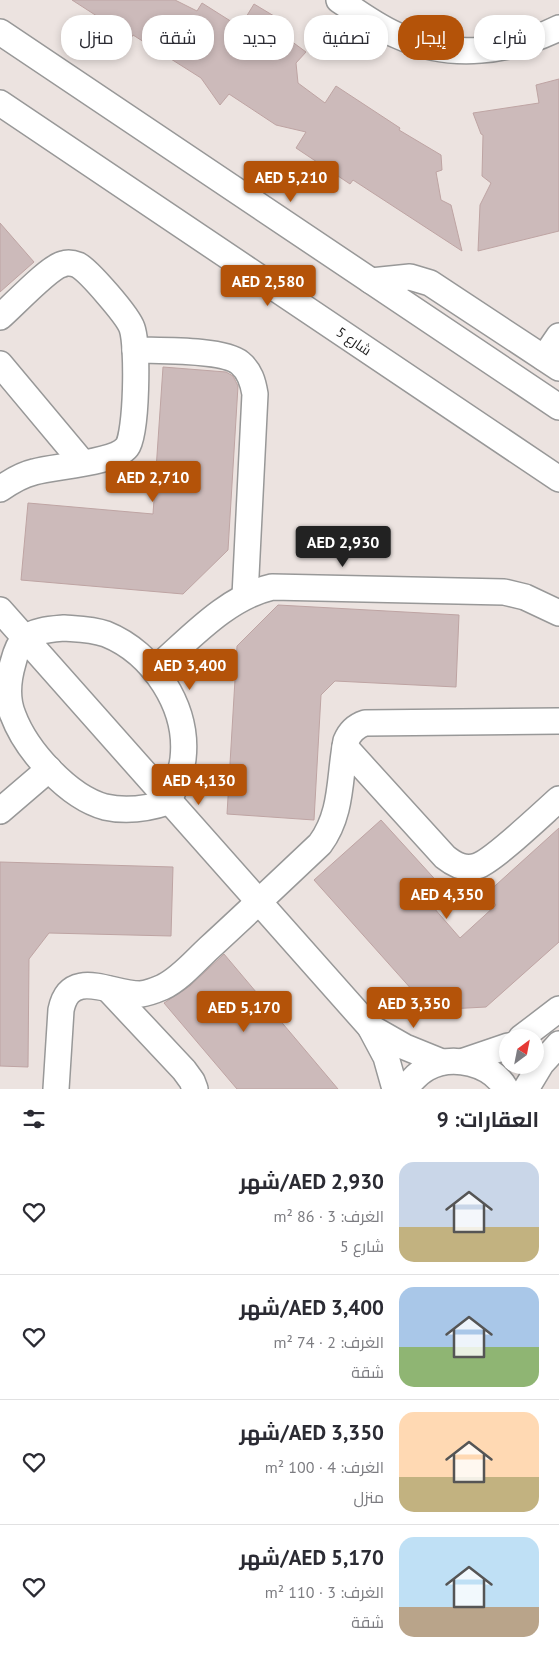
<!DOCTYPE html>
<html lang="ar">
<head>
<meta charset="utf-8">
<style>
  :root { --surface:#fff; --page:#f2f2f3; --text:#2b2b33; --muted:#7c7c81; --line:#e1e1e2; --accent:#b45309 }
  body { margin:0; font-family:"PT Sans",Cairo,sans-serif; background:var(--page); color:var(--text); direction:rtl; height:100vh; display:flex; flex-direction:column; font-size:19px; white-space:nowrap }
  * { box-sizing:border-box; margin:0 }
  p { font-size:16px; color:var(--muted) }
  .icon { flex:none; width:28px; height:28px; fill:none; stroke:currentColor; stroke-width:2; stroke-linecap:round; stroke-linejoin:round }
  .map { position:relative; height:1089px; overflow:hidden; direction:ltr }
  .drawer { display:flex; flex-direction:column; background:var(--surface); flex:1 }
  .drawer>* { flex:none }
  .banner { position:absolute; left:15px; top:15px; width:530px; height:45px; direction:rtl; display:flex; gap:10px }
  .needle { width:32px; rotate:32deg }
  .tools { position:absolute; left:499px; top:1029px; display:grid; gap:10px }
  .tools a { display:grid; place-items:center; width:45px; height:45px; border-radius:50%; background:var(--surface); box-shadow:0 2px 8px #0003; font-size:25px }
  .price { position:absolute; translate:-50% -42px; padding:0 11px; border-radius:5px; background:var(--accent); color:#fff; font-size:16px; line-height:32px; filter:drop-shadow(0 1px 2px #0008) }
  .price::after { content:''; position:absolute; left:50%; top:30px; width:15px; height:11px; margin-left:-8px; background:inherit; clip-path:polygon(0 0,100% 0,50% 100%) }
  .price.active { background:#222; color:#fff }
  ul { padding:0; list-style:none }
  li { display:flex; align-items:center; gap:15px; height:125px; padding:0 20px }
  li+li { border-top:1px solid var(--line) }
  li span { display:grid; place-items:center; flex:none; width:140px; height:100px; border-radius:15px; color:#555 }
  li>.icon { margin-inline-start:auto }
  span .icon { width:60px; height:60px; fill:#fffc; stroke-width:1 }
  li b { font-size:21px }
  h2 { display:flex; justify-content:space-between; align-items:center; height:60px; padding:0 20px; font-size:21px }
  .tag { padding:0 18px; border-radius:20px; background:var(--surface); box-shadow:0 2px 8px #0003; font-size:18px; line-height:45px }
  .tag.active { background:var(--accent); color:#fff }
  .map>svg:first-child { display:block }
  .building { fill:#ccbaba; stroke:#bea4a3 }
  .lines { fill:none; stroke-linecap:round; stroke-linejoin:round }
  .minor-casing { stroke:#989898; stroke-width:28 }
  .minor { stroke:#fff; stroke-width:25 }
  .labels { text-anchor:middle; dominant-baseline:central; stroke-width:4.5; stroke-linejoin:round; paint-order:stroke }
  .street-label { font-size:14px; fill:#1b1b1b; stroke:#fff }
</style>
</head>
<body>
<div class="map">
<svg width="559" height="1089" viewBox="0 0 559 1089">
  <rect width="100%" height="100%" fill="#ece3e0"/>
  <g class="building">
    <polygon points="72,0 175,0 197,11 202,3 240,27 254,4 274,16 268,24 306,52 296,63 298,83 325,103 336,86 400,128 399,130 441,155 442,170 436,172 441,200 451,205 462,251 353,180 350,184 296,148 306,132 276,125 229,94 220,105 201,78 133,35 131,38"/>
    <polygon points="559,79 559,231 478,251 480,205 491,183 482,176 483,135 481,134 473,113 539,103 536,85"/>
    <polygon points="0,223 34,262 0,292"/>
    <polygon points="163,367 226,372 233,376 238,386 228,550 183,594 21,580 28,503 153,514"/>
    <polygon points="278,605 459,615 456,687 335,681 321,695 314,820 227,814 237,646"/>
    <polygon points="381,820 442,887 427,900 460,938 496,905 486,894 559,828 559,942 486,1007 430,1010 314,880"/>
    <polygon points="0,862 173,867 171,936 49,933 29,959 28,1067 0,1066"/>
    <polygon points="224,954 338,1089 237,1089 164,1003 190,986"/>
  </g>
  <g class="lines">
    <defs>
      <g id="minor">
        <path d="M339,0C359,13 378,28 401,37C452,60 510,52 559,28"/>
        <polyline points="0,32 559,407"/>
        <polyline points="0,103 559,479"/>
        <polyline points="371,281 410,277 430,283 559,368"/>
        <path d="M0,317C13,306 49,267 63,264C68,262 73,263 78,265C89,271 128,316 132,328C138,345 137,434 127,447C115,463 55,466 34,472C21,475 10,482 0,489"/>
        <path d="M135,350C159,351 223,349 240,363C250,371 253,382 255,394L245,596"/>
        <polyline points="544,358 559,336"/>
        <polyline points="0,364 82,462"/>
        <polyline points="0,610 370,1027 386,1057 395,1089"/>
        <path d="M64,628C78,629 92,629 106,634C153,653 189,707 183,759C181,774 175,788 168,802C147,809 127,812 105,807C68,797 26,750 13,715C6,698 8,680 13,663C15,655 19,644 24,639C33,630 53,629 64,628Z"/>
        <path d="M154,670C189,640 225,598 272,587L504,592L525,597L559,613"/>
        <path d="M345,747L445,857C455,865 465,870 477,866C493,861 543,813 559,799"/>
        <polyline points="0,811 49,769"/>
        <polyline points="108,989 184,1070 192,1081 195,1089"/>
        <polyline points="370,1027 405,1047 442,1062"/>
        <polyline points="521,1038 559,1009"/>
        <polyline points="464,1061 508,1046"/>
        <path d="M56,1089L61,1010C70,966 112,995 141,994C149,993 156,990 163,987C180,979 195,961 209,948C246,914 283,879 320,844C343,813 339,777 346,741C350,731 356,726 365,723L559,721"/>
        <path d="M405,1089C411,1081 418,1073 427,1068C453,1054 491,1063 506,1089"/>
        <polyline points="526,1089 541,1064 559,1044"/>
      </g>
    </defs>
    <use href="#minor" class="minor-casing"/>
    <use href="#minor" class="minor"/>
  </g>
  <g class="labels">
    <g class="street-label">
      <text transform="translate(354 341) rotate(34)">شارع 5</text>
    </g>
  </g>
</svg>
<div class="tools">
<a><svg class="needle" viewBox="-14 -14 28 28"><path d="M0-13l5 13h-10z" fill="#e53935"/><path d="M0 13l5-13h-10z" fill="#7c7c81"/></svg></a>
</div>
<b class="price" style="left:291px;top:203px">AED 5,210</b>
<b class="price" style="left:268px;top:307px">AED 2,580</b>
<b class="price" style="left:153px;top:503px">AED 2,710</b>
<b class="price active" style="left:343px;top:568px">AED 2,930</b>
<b class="price" style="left:190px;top:691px">AED 3,400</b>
<b class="price" style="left:199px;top:806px">AED 4,130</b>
<b class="price" style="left:447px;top:920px">AED 4,350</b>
<b class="price" style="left:414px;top:1029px">AED 3,350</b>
<b class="price" style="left:244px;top:1033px">AED 5,170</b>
<div class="banner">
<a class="tag">شراء</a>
<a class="tag active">إيجار</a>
<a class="tag">تصفية</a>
<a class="tag">جديد</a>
<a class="tag">شقة</a>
<a class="tag">منزل</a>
</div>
</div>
<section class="drawer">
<h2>العقارات: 9<svg class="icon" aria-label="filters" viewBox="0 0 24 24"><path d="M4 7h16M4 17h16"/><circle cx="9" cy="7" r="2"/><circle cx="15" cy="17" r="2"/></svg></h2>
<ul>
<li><span style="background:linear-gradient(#c9d6e8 65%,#c2b280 0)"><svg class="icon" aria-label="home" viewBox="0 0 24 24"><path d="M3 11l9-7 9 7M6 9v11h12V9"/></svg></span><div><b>AED 2,930/شهر</b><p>الغرف: 3 · 86 m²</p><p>شارع 5</p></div><svg class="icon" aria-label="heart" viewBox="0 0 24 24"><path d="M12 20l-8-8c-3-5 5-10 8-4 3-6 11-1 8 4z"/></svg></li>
<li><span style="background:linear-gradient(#a9c7e8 60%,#8fb573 0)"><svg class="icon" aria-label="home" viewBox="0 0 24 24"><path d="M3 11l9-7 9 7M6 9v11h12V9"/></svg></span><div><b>AED 3,400/شهر</b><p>الغرف: 2 · 74 m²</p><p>شقة</p></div><svg class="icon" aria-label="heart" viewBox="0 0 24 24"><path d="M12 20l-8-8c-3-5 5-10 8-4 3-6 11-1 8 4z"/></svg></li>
<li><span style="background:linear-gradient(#ffd9b3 65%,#c2b280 0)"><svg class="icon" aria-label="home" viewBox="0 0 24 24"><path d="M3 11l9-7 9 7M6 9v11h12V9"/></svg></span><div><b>AED 3,350/شهر</b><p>الغرف: 4 · 100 m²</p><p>منزل</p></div><svg class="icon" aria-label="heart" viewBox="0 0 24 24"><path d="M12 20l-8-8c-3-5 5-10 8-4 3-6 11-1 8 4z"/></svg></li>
<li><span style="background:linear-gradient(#bfe0f5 70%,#b9a48a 0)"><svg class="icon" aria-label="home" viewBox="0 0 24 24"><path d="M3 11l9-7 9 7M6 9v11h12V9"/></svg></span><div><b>AED 5,170/شهر</b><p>الغرف: 3 · 110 m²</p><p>شقة</p></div><svg class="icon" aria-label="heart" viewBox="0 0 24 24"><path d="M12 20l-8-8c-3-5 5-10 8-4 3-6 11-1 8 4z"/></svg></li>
</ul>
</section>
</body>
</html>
